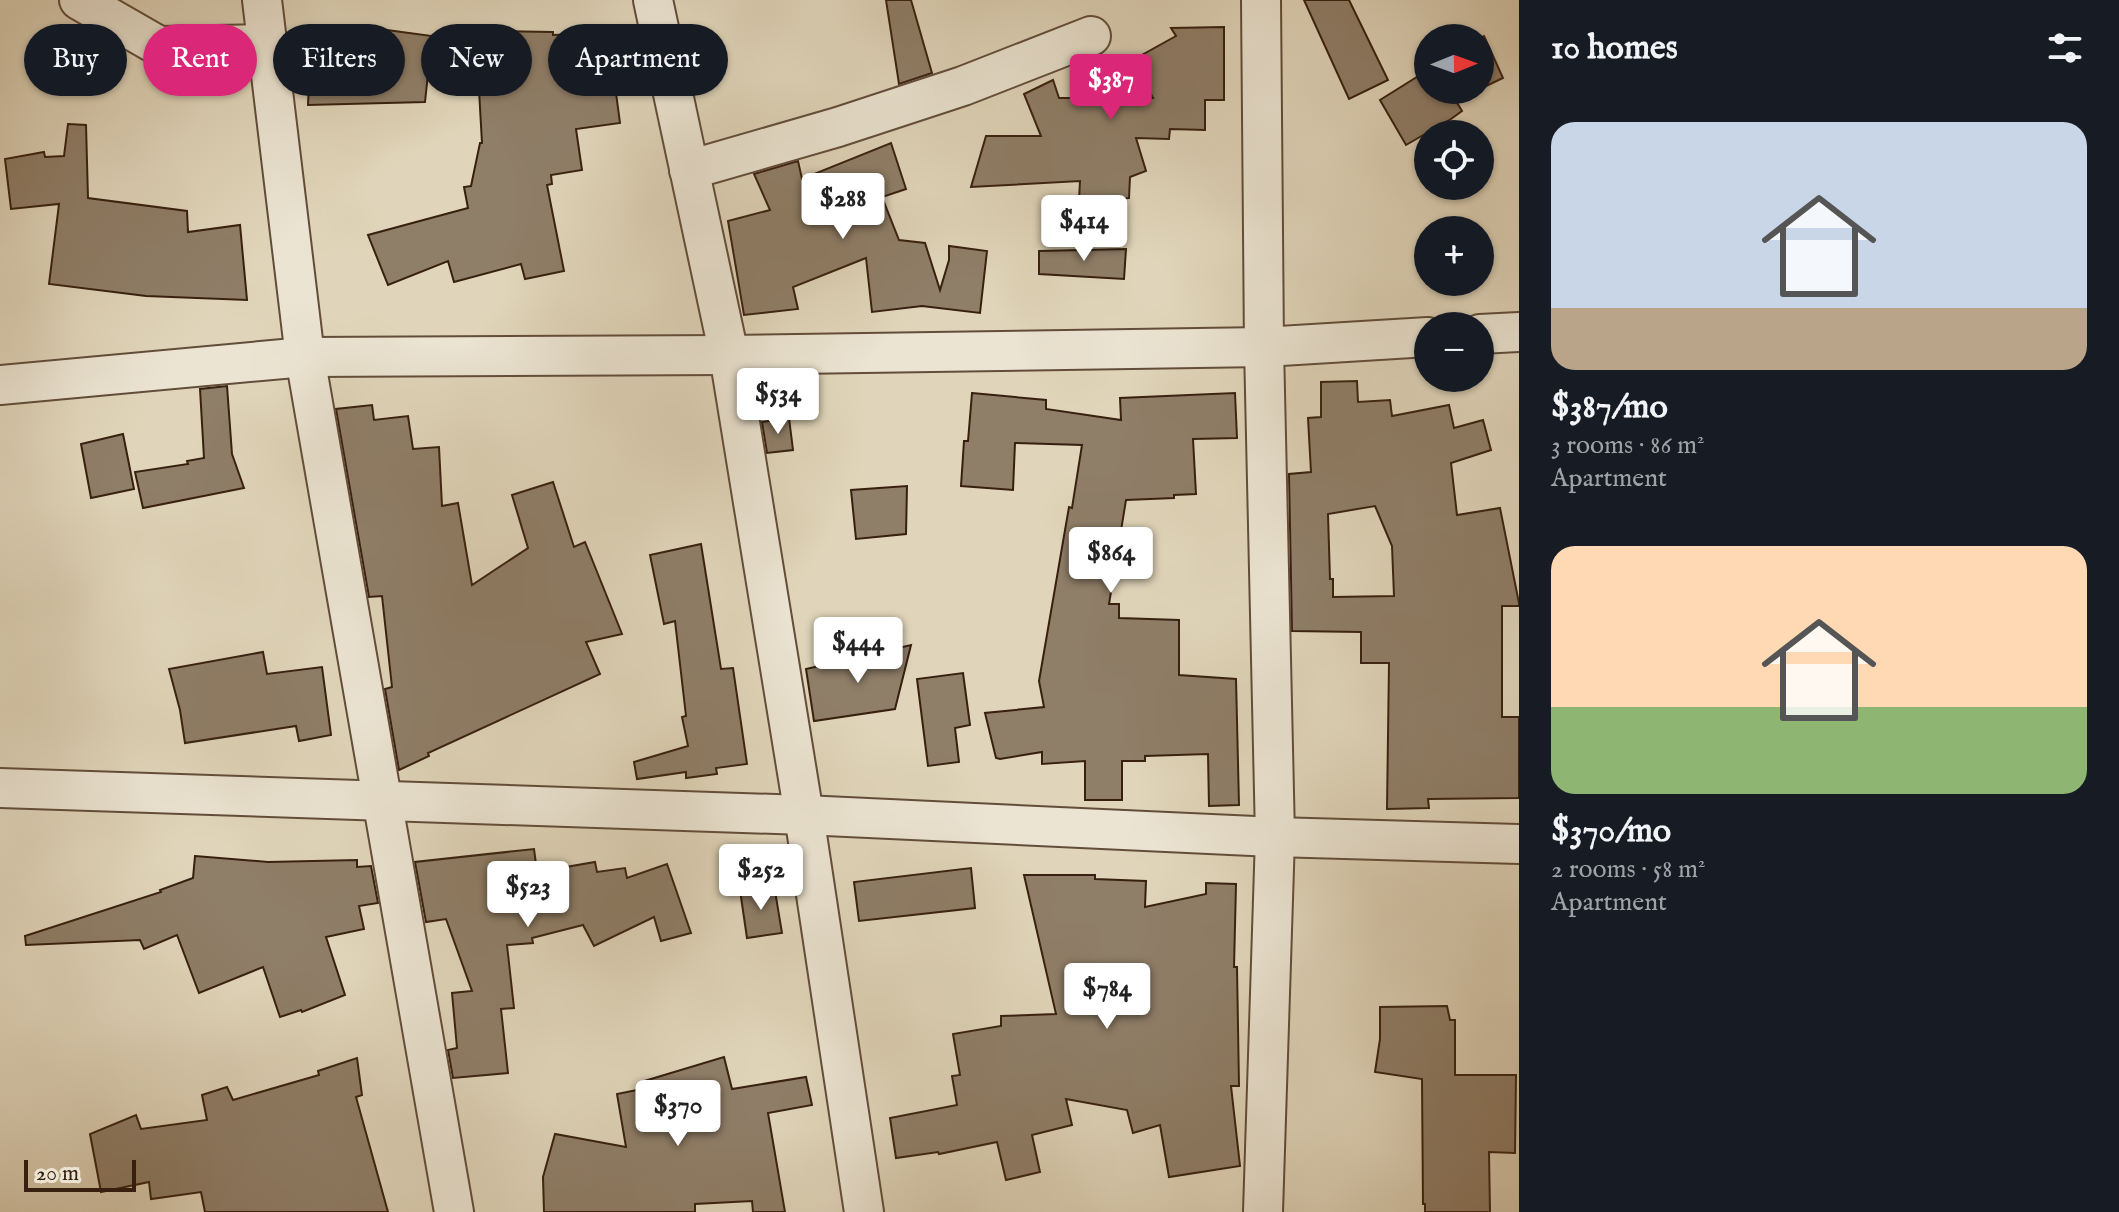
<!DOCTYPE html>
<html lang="en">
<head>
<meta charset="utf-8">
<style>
  :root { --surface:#171b24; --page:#242831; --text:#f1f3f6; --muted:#9ea1a6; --accent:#db2777 }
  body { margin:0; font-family:"IM FELL English",serif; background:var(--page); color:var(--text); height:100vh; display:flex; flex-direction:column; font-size:30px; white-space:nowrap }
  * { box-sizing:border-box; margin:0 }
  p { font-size:26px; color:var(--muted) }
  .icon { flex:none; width:44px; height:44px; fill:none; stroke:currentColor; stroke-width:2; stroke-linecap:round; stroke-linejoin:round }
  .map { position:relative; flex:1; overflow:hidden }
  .side { display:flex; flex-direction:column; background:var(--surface); width:600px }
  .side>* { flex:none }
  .top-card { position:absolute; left:24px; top:24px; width:760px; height:72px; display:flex; gap:16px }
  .needle { width:52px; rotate:89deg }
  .fabs { position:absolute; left:1414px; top:24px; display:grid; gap:16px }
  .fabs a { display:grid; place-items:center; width:80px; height:80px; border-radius:50%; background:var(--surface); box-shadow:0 2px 6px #0004; font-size:40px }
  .scale { position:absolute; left:24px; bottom:20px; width:112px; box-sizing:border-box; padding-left:8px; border:4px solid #382010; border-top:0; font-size:22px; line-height:28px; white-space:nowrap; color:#382010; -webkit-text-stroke:6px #ebe4d2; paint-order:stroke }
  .price { position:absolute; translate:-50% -68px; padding:0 18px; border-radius:8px; background:#fff; color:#222; font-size:26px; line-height:52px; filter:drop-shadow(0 2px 4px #0008) }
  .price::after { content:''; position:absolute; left:50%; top:48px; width:24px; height:18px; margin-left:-12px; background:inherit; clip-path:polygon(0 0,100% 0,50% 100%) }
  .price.selected { background:var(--accent); color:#fff }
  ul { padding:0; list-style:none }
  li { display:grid; align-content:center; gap:16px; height:424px; padding:0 32px }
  li span { display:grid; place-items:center; height:248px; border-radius:24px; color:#555 }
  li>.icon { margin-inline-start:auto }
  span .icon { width:144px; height:144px; fill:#fffc; stroke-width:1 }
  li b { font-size:34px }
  h2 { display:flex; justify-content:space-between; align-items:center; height:96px; padding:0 32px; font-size:34px }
  .tag { padding:0 28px; border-radius:36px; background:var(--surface); box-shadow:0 2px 6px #0004; font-size:28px; line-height:72px }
  .tag.selected { background:var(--accent); color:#fff }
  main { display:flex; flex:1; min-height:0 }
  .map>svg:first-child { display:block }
  .building { fill:#8f7e68; stroke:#382010; stroke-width:2; fill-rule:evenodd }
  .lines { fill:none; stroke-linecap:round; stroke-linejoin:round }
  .minor-casing { stroke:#624d3a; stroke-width:42 }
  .minor { stroke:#ebe4d2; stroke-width:38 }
</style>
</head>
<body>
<main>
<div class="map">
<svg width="1519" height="1212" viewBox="0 0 1519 1212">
  <rect width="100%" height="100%" fill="#e0d5ba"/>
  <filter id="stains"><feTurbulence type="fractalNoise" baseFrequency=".0025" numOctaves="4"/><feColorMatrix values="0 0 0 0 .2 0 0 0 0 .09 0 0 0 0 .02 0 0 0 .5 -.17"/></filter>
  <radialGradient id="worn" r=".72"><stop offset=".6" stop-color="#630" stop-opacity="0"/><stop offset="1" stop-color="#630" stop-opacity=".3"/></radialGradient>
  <g class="building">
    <polygon points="886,0 911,0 932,73 899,84"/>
    <polygon points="1304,0 1349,0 1388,80 1349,99"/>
    <polygon points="1224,27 1224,100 1205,100 1205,130 1170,129 1169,139 1136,138 1146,171 1130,177 1129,198 1079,200 1080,181 971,187 986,136 1041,136 1024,94 1053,80 1059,98 1153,98 1133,60 1176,36 1171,28"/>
    <polygon points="387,30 432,36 425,102 308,105 310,55 384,57"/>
    <polygon points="489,31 553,32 553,35 608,33 620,123 576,129 582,170 551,175 552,184 547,185 564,271 525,279 521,264 454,282 448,261 388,285 368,235 468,208 464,187 471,186 480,143 482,143 479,90 490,91"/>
    <polygon points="1484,36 1503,78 1480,89 1480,38"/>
    <polygon points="1428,70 1428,90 1478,90 1456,101 1462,111 1451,119 1406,145 1380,100"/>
    <polygon points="68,124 86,125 88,198 187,211 188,232 240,225 247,300 146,296 49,284 59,204 11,209 5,159 44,152 45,157 64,156"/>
    <polygon points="891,143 906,189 882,197 899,240 925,243 940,290 949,260 949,246 987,251 980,313 922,306 872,312 866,258 793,287 798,309 744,315 728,221 770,210 754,174 798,161 802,179"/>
    <polygon points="1126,249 1124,279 1039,274 1039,251"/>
    <path d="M1357,381L1358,402L1390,400L1392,416L1449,405L1454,428L1483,420L1491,450L1451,463L1457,515L1500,508L1519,603V606H1502V717H1519V798L1428,799L1429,808L1387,809L1389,663H1361V632L1292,631L1289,474L1311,472L1308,418L1321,417V382ZM1375,506L1392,546L1394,596L1333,597V579H1330L1328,514Z"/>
    <polygon points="227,386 232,454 244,488 143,508 135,472 188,464 187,461 204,458 200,389"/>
    <polygon points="972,393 1046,400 1046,409 1121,420 1120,398 1235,393 1237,438 1193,439 1196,494 1174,495 1174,498 1126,500 1109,604 1119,604 1119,618 1179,620 1179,675 1236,679 1239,805 1209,806 1208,754 1145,756 1145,761 1122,761 1122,800 1085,800 1085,761 1042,764 1042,752 1000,759 996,758 985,713 1044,707 1039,681 1069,507 1072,508 1082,445 1015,443 1013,490 961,486 964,441 968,441"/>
    <polygon points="372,405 374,420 408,416 413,449 439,447 442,506 458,503 472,585 528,548 512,495 553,482 574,547 585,542 622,634 586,642 600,674 428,753 429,756 399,770 385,689 392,687 382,596 369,597 336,409"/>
    <polygon points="789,418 793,450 767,453 762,422"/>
    <polygon points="123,434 134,489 91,498 81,444"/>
    <polygon points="907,486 906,534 856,539 851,490"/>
    <polygon points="701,544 721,669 733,668 747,764 716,768 717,774 686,778 686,772 637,779 634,762 688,746 682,717 686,716 675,621 664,624 650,555"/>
    <polygon points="911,645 895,709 814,721 806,669"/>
    <polygon points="263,652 267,674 322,667 331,735 299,741 296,726 185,743 180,710 169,669"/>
    <polygon points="963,673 970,725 955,728 959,762 928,766 917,679"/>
    <polygon points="534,849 537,872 595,862 597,872 625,868 627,878 667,864 691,933 661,941 654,917 594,946 583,925 532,938 533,943 507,945 514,1008 501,1009 508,1073 453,1078 448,1050 457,1048 452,993 472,991 446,919 426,922 415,862"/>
    <polygon points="195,856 268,862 357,860 357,867 371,866 378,903 359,906 364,929 326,937 345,995 302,1012 301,1010 280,1017 263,967 199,993 177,935 144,949 140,940 26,945 25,936 161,892 160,890 193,878"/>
    <polygon points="971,868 975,908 859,921 854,882"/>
    <polygon points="1024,875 1095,875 1095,879 1146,881 1145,907 1206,894 1206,883 1236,884 1234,967 1237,967 1239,1086 1231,1086 1240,1166 1169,1177 1160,1125 1133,1133 1127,1110 1066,1099 1072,1125 1032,1135 1040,1172 1006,1180 997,1142 939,1154 938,1152 896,1158 890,1118 957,1105 952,1076 960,1075 953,1034 1001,1026 1001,1016 1056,1014"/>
    <polygon points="774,885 782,933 747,938 740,890"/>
    <polygon points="1447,1006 1450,1020 1455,1020 1455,1075 1516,1075 1515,1153 1489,1152 1490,1212 1425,1212 1425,1204 1423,1204 1422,1079 1375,1072 1380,1039 1380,1007"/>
    <polygon points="724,1057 732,1089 806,1077 812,1105 768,1113 785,1212 753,1212 752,1201 695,1204 695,1212 544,1212 543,1177 555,1134 626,1147 617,1094 642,1089 641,1082"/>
    <polygon points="357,1058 362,1095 356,1097 388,1212 205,1212 201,1192 151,1199 149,1182 101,1192 90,1134 136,1115 141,1129 207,1120 202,1095 227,1087 233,1100 319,1075 318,1071"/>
  </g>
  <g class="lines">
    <defs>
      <g id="minor">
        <polyline points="79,0 159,46 267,44"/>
        <polyline points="262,0 305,357 454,1212"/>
        <polyline points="653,0 729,355 804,815 864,1212"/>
        <polyline points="1261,0 1264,347 1275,837 1263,1212"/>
        <polyline points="689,170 838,127 963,86 1091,36"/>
        <polyline points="1480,334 1519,332"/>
        <polyline points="0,385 305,357 729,355 1264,347 1428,337"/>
        <polyline points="0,788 804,815 1275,837 1519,844"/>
      </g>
    </defs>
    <use href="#minor" class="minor-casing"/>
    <use href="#minor" class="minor"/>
  </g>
  <rect width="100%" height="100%" filter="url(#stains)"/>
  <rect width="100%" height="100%" fill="url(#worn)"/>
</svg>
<div class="fabs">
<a><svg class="needle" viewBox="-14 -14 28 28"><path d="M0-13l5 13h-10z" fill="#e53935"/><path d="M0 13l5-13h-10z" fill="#9ea1a6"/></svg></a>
<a><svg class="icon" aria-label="locate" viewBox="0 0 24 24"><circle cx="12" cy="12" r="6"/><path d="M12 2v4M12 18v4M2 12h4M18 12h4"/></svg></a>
<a>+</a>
<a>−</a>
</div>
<div class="scale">20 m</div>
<b class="price selected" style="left:1111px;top:122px">$387</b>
<b class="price" style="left:843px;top:241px">$288</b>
<b class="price" style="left:1084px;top:263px">$414</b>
<b class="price" style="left:778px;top:436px">$534</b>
<b class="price" style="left:1111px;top:595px">$864</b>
<b class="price" style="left:858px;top:685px">$444</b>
<b class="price" style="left:761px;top:912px">$252</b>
<b class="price" style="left:528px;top:929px">$523</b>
<b class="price" style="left:1107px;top:1031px">$784</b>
<b class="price" style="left:678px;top:1148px">$370</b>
<div class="top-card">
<a class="tag">Buy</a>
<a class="tag selected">Rent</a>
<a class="tag">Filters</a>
<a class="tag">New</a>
<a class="tag">Apartment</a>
</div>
</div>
<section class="side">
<h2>10 homes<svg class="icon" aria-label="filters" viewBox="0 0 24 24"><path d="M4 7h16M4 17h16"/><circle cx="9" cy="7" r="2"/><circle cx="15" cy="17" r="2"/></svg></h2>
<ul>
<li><span style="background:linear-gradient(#c9d6e8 75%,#b9a48a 0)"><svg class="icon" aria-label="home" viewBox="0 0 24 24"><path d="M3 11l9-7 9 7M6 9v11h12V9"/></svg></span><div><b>$387/mo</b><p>3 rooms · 86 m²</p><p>Apartment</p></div></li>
<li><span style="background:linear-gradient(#ffd9b3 65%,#8fb573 0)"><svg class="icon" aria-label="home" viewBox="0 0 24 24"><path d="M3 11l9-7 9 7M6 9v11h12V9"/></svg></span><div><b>$370/mo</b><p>2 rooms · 58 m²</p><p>Apartment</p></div></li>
</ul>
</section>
</main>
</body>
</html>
